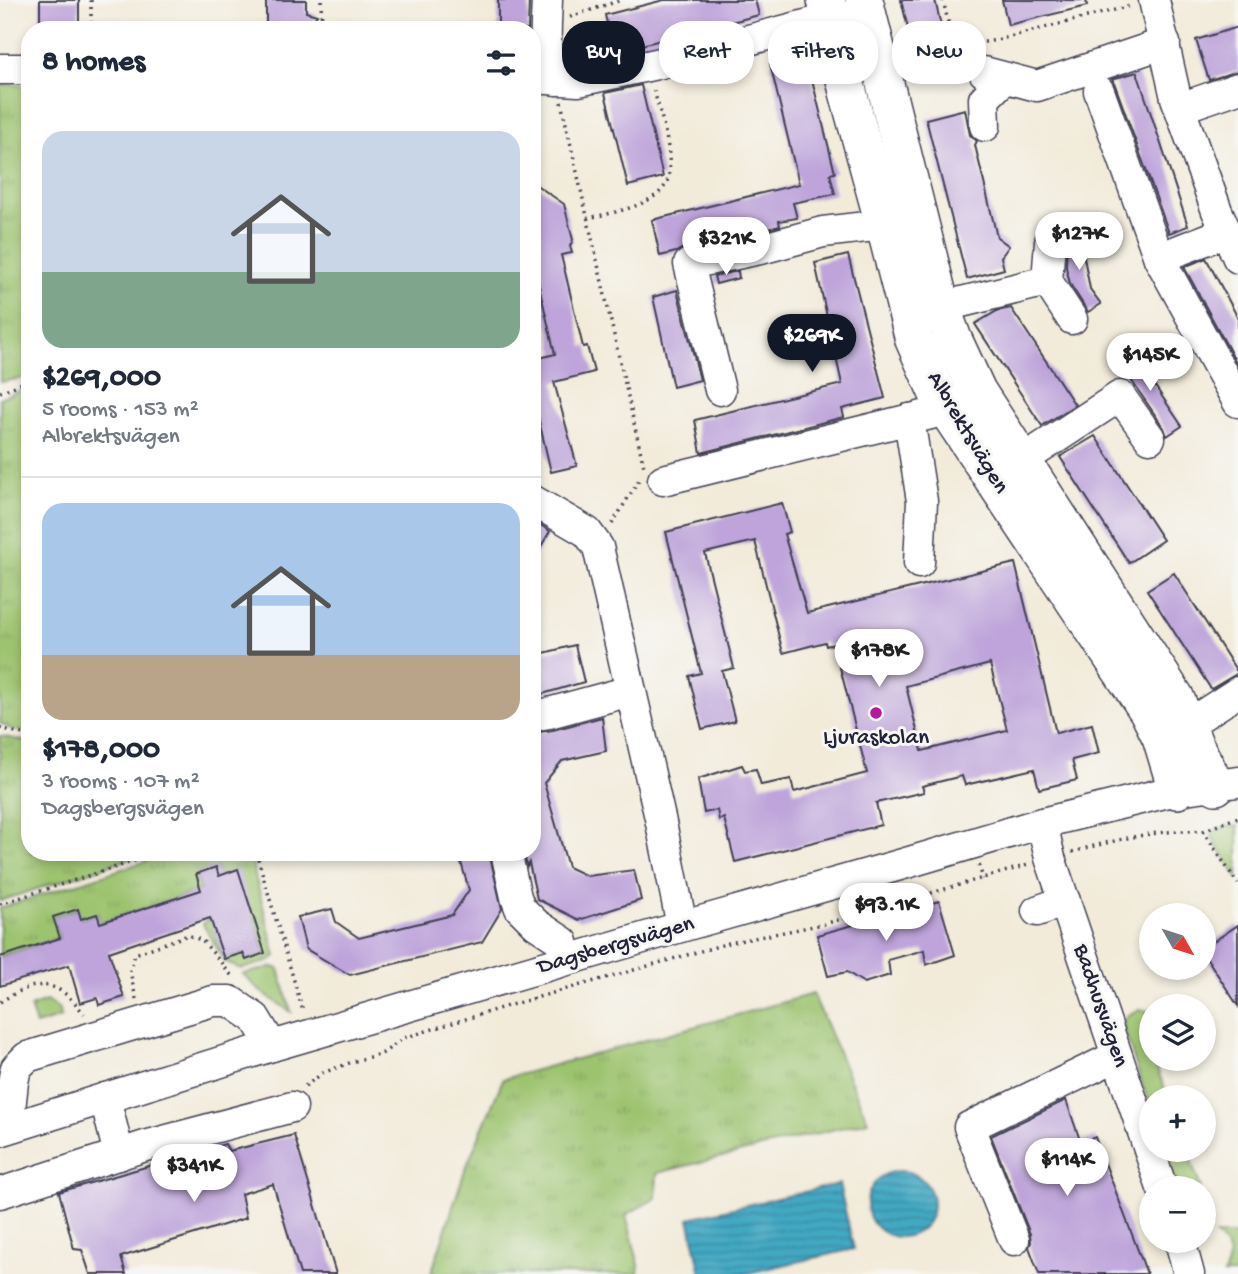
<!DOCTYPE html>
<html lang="en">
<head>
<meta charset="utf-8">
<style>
  :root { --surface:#fff; --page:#f6f6f7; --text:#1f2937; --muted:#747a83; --line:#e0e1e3; --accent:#111827 }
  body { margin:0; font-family:"Gochi Hand",sans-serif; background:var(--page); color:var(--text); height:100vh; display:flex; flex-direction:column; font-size:26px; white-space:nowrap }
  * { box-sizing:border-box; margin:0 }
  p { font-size:23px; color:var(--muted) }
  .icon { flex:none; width:38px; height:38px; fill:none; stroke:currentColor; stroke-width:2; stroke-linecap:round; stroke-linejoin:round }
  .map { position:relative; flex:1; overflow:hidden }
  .sheet { position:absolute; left:21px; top:21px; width:520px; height:840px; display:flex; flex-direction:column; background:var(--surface); border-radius:28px; box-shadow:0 4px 10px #0003 }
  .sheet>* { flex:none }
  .banner { position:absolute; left:562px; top:21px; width:570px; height:63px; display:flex; gap:14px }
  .needle { width:46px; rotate:129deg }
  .tools { position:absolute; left:1139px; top:903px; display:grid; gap:14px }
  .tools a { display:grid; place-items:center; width:77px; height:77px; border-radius:50%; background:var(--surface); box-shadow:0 4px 10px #0003; font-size:35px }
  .price { position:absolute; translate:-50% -60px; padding:0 16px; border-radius:24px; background:#fff; color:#222; font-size:23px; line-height:46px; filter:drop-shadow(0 2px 4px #0008) }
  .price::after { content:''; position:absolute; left:50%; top:42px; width:21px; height:16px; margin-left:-10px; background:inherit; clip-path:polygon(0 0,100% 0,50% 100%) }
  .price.active { background:var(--accent); color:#fff }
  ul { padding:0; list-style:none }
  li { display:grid; align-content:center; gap:14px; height:371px; padding:0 21px }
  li+li { border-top:2px solid var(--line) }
  li span { display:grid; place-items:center; height:217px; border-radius:21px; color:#555 }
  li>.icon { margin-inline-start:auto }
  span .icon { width:126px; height:126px; fill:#fffc; stroke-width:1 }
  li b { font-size:30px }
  h2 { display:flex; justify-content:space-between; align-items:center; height:84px; padding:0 21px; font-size:30px }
  .chip { padding:0 24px; border-radius:28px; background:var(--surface); box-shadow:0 4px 10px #0003; font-size:24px; line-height:63px }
  .chip.active { background:var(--accent); color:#fff }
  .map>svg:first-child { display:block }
  .grass { fill:#9cc36e; stroke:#5f7254; stroke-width:2 }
  .park { fill:url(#park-tufts); stroke:#5f7254; stroke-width:2 }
  .water { fill:url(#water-rules); stroke:#32667f; stroke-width:2 }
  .building { fill:#bea4da; fill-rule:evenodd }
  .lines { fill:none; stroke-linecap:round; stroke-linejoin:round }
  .minor-casing { stroke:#414053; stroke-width:33 }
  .major-casing { stroke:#414053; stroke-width:40 }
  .path { stroke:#414053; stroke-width:3.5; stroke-dasharray:2 5; stroke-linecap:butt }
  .minor { stroke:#fff; stroke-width:30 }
  .major { stroke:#fff; stroke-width:37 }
  .poi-dot { fill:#b5179e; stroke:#f6f6f2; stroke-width:2.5 }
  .labels { text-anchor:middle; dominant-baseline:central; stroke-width:6; stroke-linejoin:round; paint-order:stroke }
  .street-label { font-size:23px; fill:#22223b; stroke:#f6f6f2 }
  .poi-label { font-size:23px; fill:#22223b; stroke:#f6f6f2 }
</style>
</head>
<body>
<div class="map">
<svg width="1238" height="1274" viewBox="0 0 1238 1274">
  <defs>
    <pattern id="park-tufts" width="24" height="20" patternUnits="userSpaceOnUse" patternTransform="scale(1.75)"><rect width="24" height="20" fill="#9cc36e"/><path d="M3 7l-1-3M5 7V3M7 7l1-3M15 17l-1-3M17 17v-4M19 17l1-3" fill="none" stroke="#86a760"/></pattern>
    <pattern id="water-rules" width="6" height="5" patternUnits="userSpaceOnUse" patternTransform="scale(1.75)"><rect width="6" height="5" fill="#43a9c3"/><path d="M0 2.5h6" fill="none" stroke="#3889a0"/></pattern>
  </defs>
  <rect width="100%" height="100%" fill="#f6f6f2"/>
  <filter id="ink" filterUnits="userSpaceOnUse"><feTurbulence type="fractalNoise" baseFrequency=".0143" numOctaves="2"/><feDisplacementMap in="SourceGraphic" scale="14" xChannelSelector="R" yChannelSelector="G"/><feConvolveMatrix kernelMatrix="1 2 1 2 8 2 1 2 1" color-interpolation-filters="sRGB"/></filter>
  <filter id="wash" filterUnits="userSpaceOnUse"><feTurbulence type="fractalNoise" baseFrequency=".00686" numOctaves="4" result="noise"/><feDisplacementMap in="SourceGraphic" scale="28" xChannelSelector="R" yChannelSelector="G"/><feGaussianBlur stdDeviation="1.57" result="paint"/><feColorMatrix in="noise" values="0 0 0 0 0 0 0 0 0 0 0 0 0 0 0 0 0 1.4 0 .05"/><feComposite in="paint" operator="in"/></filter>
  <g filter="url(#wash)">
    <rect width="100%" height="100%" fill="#f2ebda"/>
    <g class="grass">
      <polygon points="1227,826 1238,826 1238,878 1212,838 1213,831"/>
      <polygon points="273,967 279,969 291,1012 260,991 243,974"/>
      <polygon points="1140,1009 1151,1012 1151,1033 1144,1036 1152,1059 1153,1059 1168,1097 1152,1097 1151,1110 1122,1023 1128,1015"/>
      <polygon points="1165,1150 1187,1150 1201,1188 1178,1188"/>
      <path d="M1216,1235H1235L1238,1243V1274H1224C1233,1256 1229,1248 1216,1235Z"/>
    </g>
    <g class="park">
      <polygon points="0,85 30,85 30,377 0,382"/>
      <polygon points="30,390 30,733 11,729 0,723 0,398 20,391"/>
      <polygon points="0,736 30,742 30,852 150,852 0,901"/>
      <polygon points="175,852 249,852 276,956 269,961 241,969 225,962 203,924 210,918 224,959 243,953 246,960 265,953 237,870 219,876 216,867 196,874 201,890 100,923 97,914 81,919 77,909 54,917 60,938 0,957 0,908"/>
      <polygon points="813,994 868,1121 657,1173 656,1198 626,1215 639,1265 638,1274 431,1274 465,1170 503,1079"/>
      <polygon points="46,1001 58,1008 61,1017 36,1025 30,1007"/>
    </g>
    <g class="water">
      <circle cx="900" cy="1204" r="33"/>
      <polygon points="839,1184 854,1249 744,1274 701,1274 689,1218"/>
    </g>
    <g id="blocks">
      <g class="building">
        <rect x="40" y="0" width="39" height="30"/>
        <polygon points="266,0 306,0 306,12 317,15 306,30 266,30"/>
        <polygon points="498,0 529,0 528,30 498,30"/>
        <polygon points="664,0 755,0 759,15 614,52 605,15"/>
        <polygon points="901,0 935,0 947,52 916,60"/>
        <polygon points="1002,0 1086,0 1087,6 1008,25"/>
        <polygon points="1238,27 1238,71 1209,80 1196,40"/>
        <polygon points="806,55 835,173 830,174 835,194 793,203 797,218 779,221 780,226 685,247 676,252 660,256 652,220 799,184 770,64"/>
        <polygon points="1137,72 1188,226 1169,233 1115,85 1112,79"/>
        <polygon points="641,85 663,177 628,186 605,93"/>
        <polygon points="965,109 970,135 977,141 975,145 997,237 1009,246 1001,257 1004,269 967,279 926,119"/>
        <polygon points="532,182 564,204 573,240 570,246 572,253 561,255 583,347 587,346 594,372 554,382 577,466 551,472 532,391 532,360 555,354 532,256"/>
        <polygon points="1079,231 1090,289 1101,304 1088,312 1070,284 1066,267 1067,243 1065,234"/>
        <polygon points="848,255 885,398 842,409 844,417 701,453 695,420 842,384 815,263"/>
        <polygon points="1206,258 1238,318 1238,366 1184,267"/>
        <polygon points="738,271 739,278 716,284 714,276"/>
        <polygon points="677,290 700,380 673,387 653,297"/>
        <polygon points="1011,308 1075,405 1042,426 975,324 997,311"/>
        <polygon points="1132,352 1182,426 1167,436 1164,428 1118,361"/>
        <polygon points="1095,436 1163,540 1129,563 1060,457"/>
        <path d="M782,503L790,532L784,534L807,613L1015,563L1056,733L1092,724L1099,753L1072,760L1077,780L1039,789L1034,769L965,785L962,776L922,786L924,792L876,803L881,825L735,862L724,818L719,820L717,810L704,813L698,779L742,765L745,771L756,769L761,785L791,779L794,792L867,773L834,644L826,646L825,642L783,653L755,541L705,553L734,668L722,671L735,721L702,729L689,676L701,673L666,532ZM990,664L1007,730L922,751L906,686Z"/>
        <polygon points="532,520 550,531 532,562"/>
        <polygon points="1174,573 1238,673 1211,689 1147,590"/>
        <polygon points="575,645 584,682 532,697 532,656"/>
        <polygon points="602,717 606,751 562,761 544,783 568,867 587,876 634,870 641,900 579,920 537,899 529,863 527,867 524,852 532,852 532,733 553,730"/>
        <polygon points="458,852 489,852 502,909 482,942 350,975 306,949 298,917 332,909 336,922 359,938 452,915 469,890"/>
        <polygon points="216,867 219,876 238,869 265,953 246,960 243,953 224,959 210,918 109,952 124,997 99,1005 97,998 80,1003 69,965 0,986 0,957 60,938 53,917 78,909 81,919 97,914 100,923 201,890 196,874"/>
        <polygon points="939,901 955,955 926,965 924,950 888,960 890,975 864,983 847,972 828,976 817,935"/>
        <polygon points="1238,925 1238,1006 1204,954 1204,948"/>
        <polygon points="1066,1100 1081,1143 1095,1137 1147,1274 1039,1274 1029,1247 1031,1242 1030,1234 991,1136"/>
        <polygon points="294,1135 336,1274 300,1274 273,1184 241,1194 246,1218 121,1257 126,1274 90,1274 82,1250 74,1249 59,1192 225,1144 229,1151"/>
      </g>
    </g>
  </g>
  <g filter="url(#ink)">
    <use href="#blocks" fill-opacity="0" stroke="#414053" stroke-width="2"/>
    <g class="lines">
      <defs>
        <g id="minor">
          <path d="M547,0C546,29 542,53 556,80"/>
          <polyline points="1154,0 1176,98 1217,211 1238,258"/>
          <polyline points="0,69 30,69"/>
          <polyline points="532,78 578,81 661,63 817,22 853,16"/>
          <polyline points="1099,91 1159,258 1238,402"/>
          <polyline points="1180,108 1238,88"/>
          <polyline points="985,126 984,99 999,84 984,72 1037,86 1165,43"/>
          <polyline points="1159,258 1226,232"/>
          <polyline points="1047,281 1050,242"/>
          <polyline points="941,307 1047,281 1072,319"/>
          <polyline points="720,390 689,264 764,248 823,232 866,227 903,218"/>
          <polyline points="909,419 922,501 919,563"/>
          <polyline points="1021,461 1120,396 1150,438"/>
          <polyline points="663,480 931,414 963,399"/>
          <polyline points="532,500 587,532 598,547 660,818 682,926"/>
          <polyline points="532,716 549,713 630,691"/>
          <polyline points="1187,725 1238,692"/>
          <polyline points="1042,823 1050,858 1162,1188"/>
          <polyline points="506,852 516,897 520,908 536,924 563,942"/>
          <polyline points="1037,911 1065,901"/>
          <polyline points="105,1098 119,1155"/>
          <polyline points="8,1128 13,1082 16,1068 27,1057 213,1001 230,1001 255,1018 272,1046"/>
          <polyline points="0,1131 272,1046 691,924 903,864 1042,823 1177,790 1238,782"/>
          <polyline points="0,1193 145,1146 292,1107"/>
          <polyline points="1014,1240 969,1127 1117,1056"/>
          <polyline points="1180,1241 1189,1274"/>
        </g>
        <g id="major">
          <polyline points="826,0 848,92 889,242 914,340 941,401 1148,711 1161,737 1177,790"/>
          <polyline points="864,0 941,307 953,339 977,391 1175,697 1195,746 1216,786"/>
        </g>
      </defs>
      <use href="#minor" class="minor-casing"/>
      <use href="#major" class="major-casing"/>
      <g class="path">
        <polyline points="321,0 322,30"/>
        <polyline points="943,0 949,26 961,42 973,44 997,40 1130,6"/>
        <polyline points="570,17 621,0"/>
        <polyline points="91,30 91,0"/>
        <polyline points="561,102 644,467"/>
        <path d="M587,218C609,214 661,205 668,179C674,155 660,111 653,88"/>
        <polyline points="0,392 25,382 30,382"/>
        <polyline points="612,524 639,480"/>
        <polyline points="0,728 30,736"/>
        <polyline points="1203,831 1238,817"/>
        <polyline points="256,852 303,1011"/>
        <path d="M1072,852C1116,840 1157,829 1203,831L1238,884"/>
        <polyline points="979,865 983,879"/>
        <polyline points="0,904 163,852"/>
        <polyline points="136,999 130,971 135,954 188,935 203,941 232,976"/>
        <path d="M0,1002C37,979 56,977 84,1014"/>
        <polyline points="305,1086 323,1073 352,1062 383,1053 404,1038 514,1004 729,943 824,924 1028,865"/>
      </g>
      <use href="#minor" class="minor"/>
      <use href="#major" class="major"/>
    </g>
  </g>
  <circle class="poi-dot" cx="876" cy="713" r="7"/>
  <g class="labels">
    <g class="street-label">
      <text transform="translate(967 433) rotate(59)">Albrektsvägen</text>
      <text transform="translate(616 946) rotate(-16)">Dagsbergsvägen</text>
      <text transform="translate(1100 1006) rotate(71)">Badhusvägen</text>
    </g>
    <g class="poi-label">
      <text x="876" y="738">Ljuraskolan</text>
    </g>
  </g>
</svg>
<div class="tools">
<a><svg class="needle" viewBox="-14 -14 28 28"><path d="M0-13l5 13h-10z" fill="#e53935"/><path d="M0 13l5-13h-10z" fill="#747a83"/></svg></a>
<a><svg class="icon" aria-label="layers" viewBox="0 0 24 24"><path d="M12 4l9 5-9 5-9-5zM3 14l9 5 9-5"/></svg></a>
<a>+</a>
<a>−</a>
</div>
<b class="price" style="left:1079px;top:272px">$127K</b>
<b class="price" style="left:726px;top:277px">$321K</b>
<b class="price active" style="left:812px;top:374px">$269K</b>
<b class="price" style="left:1150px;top:393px">$145K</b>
<b class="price" style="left:879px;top:689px">$178K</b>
<b class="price" style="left:886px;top:943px">$93.1K</b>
<b class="price" style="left:1067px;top:1198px">$114K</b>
<b class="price" style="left:194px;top:1204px">$341K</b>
<div class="banner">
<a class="chip active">Buy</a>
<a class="chip">Rent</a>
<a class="chip">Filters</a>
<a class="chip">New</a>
</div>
<section class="sheet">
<h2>8 homes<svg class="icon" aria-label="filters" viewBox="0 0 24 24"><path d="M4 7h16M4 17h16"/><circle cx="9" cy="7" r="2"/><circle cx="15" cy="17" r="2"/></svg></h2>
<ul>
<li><span style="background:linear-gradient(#c9d6e8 65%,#7fa58c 0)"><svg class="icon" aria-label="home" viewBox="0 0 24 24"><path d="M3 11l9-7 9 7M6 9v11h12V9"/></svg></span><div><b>$269,000</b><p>5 rooms · 153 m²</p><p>Albrektsvägen</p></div></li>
<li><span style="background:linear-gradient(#a9c7e8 70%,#b9a48a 0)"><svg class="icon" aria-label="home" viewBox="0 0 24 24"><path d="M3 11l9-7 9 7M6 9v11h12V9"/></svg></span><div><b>$178,000</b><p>3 rooms · 107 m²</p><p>Dagsbergsvägen</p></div></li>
</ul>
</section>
</div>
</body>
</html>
